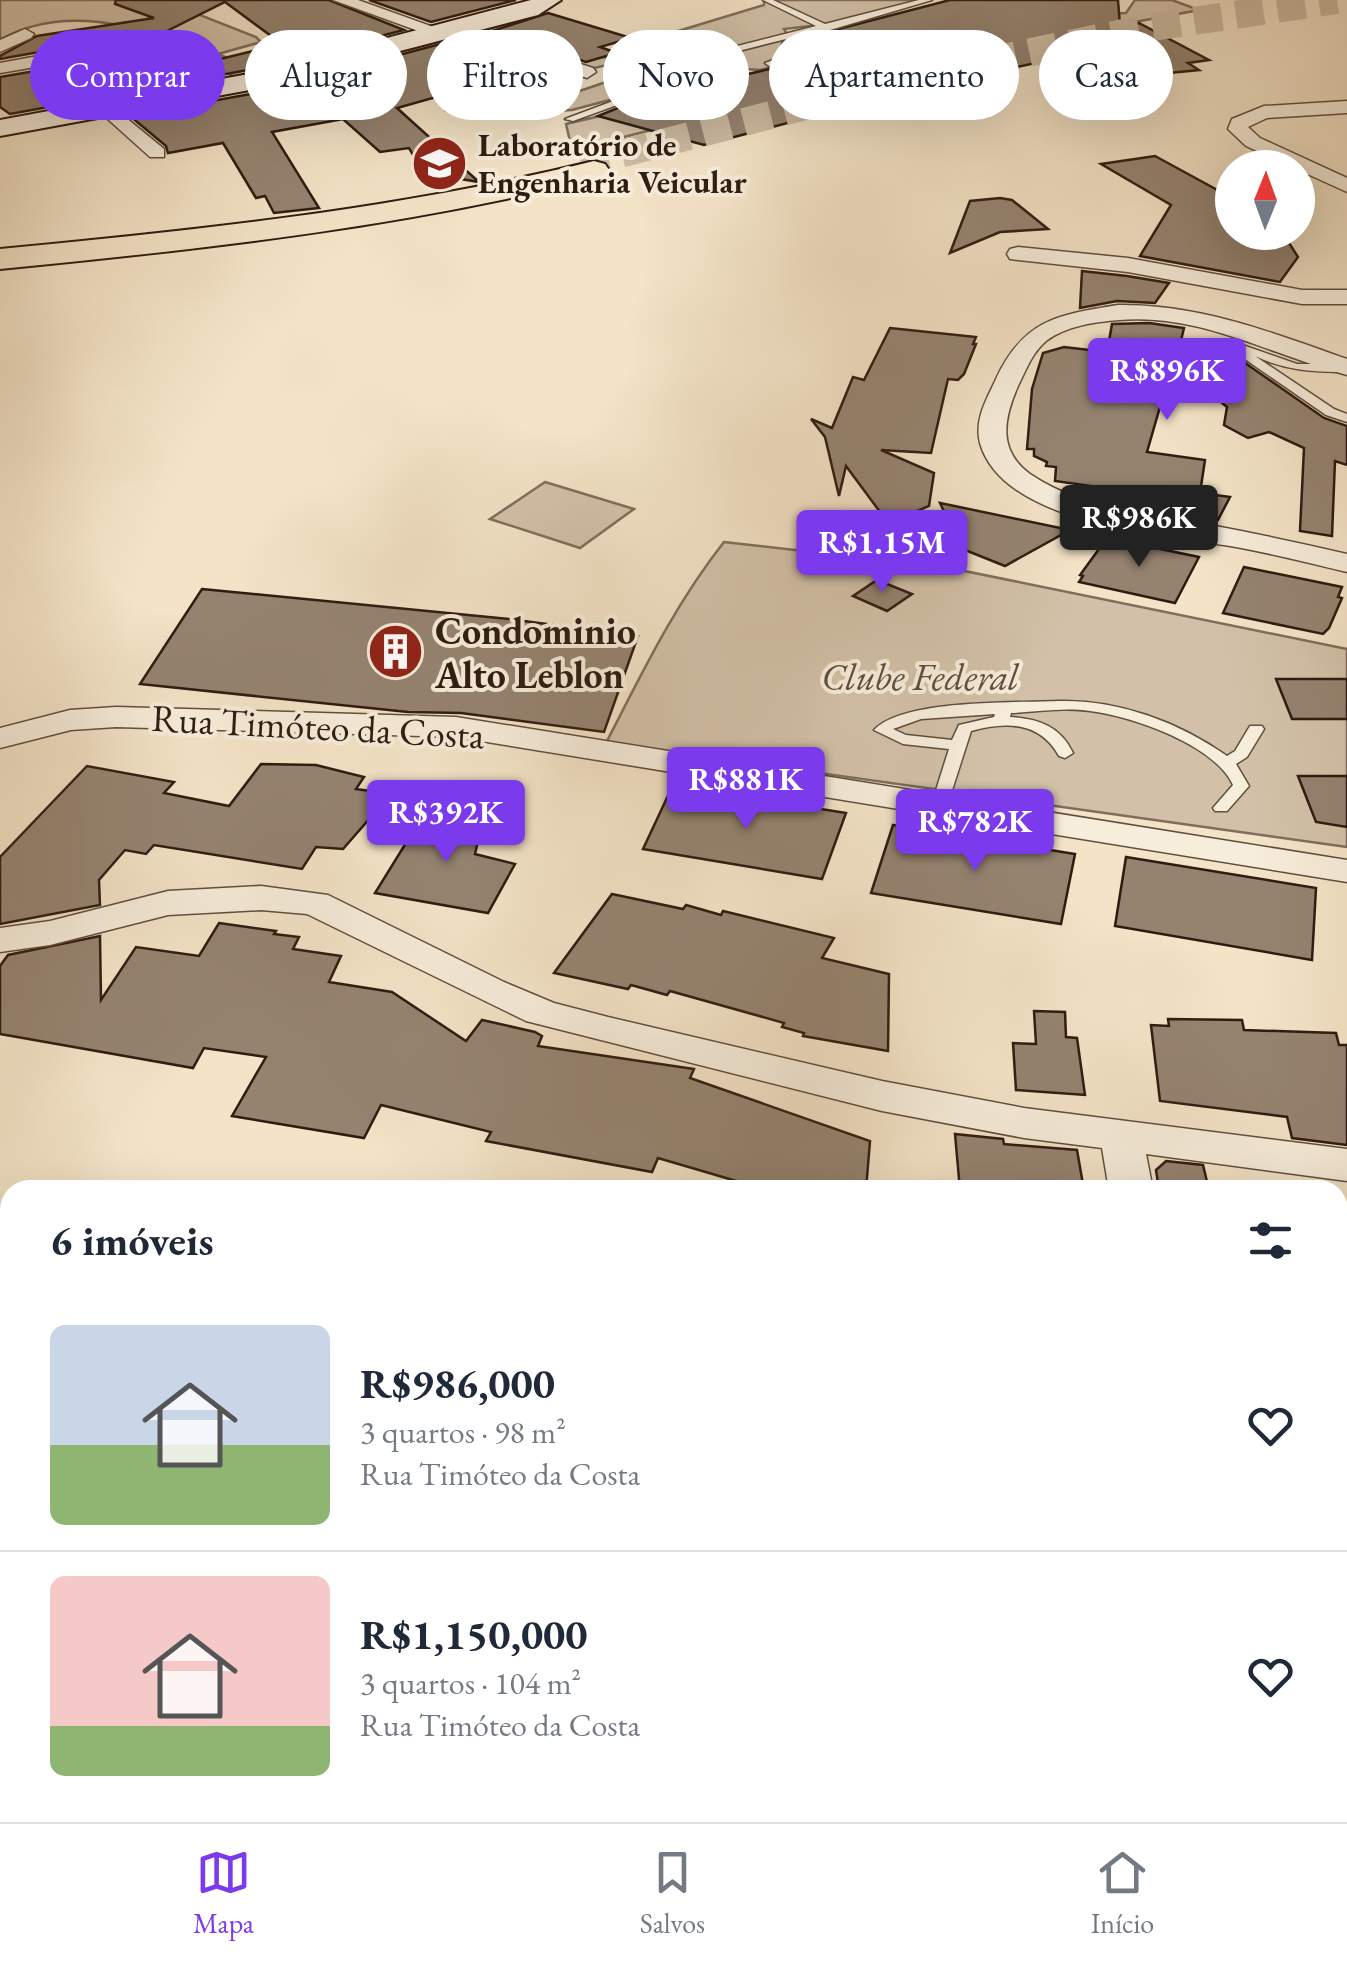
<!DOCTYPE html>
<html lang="pt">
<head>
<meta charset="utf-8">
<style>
  :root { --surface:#fff; --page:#f6f6f7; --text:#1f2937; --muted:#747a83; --line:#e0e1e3; --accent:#7c3aed }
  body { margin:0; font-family:"EB Garamond",serif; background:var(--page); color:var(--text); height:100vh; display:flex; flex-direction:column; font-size:38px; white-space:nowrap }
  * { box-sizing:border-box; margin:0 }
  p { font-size:32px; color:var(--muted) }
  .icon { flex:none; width:55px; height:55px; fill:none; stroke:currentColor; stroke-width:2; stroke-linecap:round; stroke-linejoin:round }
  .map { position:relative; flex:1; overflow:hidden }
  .side { position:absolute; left:0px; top:1180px; width:1348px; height:642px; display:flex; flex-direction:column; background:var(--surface); border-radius:30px 30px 0 0; box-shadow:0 10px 40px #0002 }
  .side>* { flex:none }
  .hud { position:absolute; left:30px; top:30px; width:1288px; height:90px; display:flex; gap:20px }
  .needle { width:65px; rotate:1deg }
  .tools { position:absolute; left:1215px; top:150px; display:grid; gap:20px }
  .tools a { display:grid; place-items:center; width:100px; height:100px; border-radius:50%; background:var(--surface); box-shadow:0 10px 40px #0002; font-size:50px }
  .price { position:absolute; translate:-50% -85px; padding:0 22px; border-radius:10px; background:var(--accent); color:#fff; font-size:32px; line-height:65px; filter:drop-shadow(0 2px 5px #0008) }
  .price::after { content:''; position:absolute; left:50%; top:60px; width:30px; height:22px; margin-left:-15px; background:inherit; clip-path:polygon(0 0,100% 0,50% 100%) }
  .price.current { background:#222; color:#fff }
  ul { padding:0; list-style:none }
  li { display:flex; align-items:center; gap:30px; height:250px; padding:0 50px }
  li+li { border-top:2px solid var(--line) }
  li span { display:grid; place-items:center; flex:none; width:280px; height:200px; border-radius:15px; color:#555 }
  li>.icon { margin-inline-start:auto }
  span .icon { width:120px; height:120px; fill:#fffc; stroke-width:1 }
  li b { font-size:42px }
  h2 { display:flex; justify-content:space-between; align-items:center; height:120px; padding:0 50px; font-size:42px }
  .pill { padding:0 35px; border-radius:45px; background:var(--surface); box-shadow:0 10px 40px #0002; font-size:35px; line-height:90px }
  .pill.current { background:var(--accent); color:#fff }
  .tabs { display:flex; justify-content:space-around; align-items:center; height:140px; border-top:2px solid var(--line); background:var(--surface); font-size:28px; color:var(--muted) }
  .tabs a { display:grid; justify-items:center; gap:5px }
  .tabs .current { color:var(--accent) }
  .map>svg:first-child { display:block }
  .green { fill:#d2c1a8; stroke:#806e5c; stroke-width:2.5 }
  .building { fill:#958370; stroke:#2f1c11; stroke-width:2.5; fill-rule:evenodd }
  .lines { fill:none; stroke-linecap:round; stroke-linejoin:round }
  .highway-tunnel { stroke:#ccbba3; stroke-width:28; stroke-dasharray:28 14; stroke-linecap:butt }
  .lane-casing { stroke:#604e3e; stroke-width:3 }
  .street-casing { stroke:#604e3e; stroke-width:3 }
  .secondary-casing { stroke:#2f1c11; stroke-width:4 }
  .highway-casing { stroke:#2f1c11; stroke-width:4 }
  .lane { fill:#f7eddb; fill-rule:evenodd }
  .street { fill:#f7eddb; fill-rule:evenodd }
  .secondary { fill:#f7eddb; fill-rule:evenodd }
  .highway { fill:#f3e3c7; fill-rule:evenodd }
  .labels { text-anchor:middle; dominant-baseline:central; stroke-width:8; stroke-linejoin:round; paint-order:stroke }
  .far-poi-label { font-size:32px; font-weight:bold; fill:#2f1c11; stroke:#f7eddb; text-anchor:start }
  .poi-label { font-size:38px; font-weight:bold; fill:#2f1c11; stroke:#f7eddb; text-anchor:start }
  .park-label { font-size:38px; font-style:italic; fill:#604e3e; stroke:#f7eddb }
  .street-label { font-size:38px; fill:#2f1c11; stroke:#f7eddb }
</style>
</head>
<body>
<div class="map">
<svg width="1347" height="1822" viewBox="0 0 1347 1822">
  <rect width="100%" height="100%" fill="#f3e3c7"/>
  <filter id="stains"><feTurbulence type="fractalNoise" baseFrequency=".002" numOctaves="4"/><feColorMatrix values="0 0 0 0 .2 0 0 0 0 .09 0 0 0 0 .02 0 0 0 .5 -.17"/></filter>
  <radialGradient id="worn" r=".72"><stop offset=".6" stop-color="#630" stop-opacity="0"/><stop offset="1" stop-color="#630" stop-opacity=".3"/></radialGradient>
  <g class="green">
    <path d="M0,0H162L256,37L261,42L218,54L261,72L239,80L186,46L172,45L174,38L169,35C111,23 56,8 0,40Z"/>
    <path d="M764,0H922L846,22L784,29L789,37L785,58L790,62L760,70L730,68L572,110L493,114L444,110L559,98L606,82L610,70L633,73L644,64L624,61L590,69L543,52C570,48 598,64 623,54L619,49L764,5Z"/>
    <polygon points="1135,0 1172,0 1199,10 927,61 572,150 566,124 1016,19 1126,13"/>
    <polygon points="545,482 634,509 580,548 490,519"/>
    <path d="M724,542L945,567L1347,649V847L606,743C642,673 675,604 724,542Z"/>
  </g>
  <g class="building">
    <path d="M116,0H329L404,30L253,69L161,86L82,38L74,40L73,46L0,59V56L37,36L154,18L115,4ZM225,2L282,44L208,62L161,34Z"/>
    <polygon points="369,0 516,0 431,22"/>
    <polygon points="950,0 1118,0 1120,26 1139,23 1209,60 1188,63 1199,70 1159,74 1114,46 916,89 704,145 598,116 694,77 721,72 735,77 792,64 798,59 796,40"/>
    <polygon points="548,13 631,38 600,47 617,53 586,62 492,31"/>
    <polygon points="459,39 554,71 533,77 521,73 397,108 479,182 424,173 409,148 380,152 343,119 272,132 319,208 274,213 265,196 256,198 223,143 168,153 166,146 130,116 256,93"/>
    <polygon points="87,62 131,92 10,114 0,107 0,77"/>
    <polygon points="1155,156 1232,198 1232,232 1282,232 1298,257 1280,282 1140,256 1171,205 1101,164"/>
    <polygon points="1000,198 1012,200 1048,229 1000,232 950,253 970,201"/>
    <polygon points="1082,271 1127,276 1169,283 1155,303 1117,301 1080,308"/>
    <polygon points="1149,323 1184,328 1176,361 1204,360 1206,374 1211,378 1223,374 1222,359 1238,358 1324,418 1347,426 1347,465 1335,461 1332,536 1300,531 1304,448 1269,432 1248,438 1224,425 1227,407 1173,362 1147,452 1205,460 1200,493 1230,497 1218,520 1159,513 1162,496 1055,481 1056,467 1046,466 1047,462 1034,456 1034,449 1027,449 1032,389 1043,353 1064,347 1107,352 1112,324"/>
    <polygon points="890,328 976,337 973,344 976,344 964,374 958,380 948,379 931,453 881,450 934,473 929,506 894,521 883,516 846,466 839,496 825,437 811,419 832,428 853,377 864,380"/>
    <polygon points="940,503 1070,530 1005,566 925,534 948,520"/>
    <polygon points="1107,538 1199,557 1175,603 1079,582 1083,576 1080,575"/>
    <polygon points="1244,567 1342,587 1338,597 1342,598 1329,628 1323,634 1223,613"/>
    <polygon points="877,580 912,594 887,611 853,596"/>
    <polygon points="202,589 509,619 638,636 604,732 461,713 408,712 140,684"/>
    <polygon points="1276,679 1347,679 1347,719 1292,719"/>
    <polygon points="261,764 316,765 364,777 356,789 384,793 379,801 384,802 343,849 316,847 302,869 154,845 146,854 125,850 99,880 100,905 0,924 0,857 87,766 174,782 164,793 229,806"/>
    <polygon points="1298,776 1347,776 1347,827 1316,822"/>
    <polygon points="673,785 846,813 822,879 643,849"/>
    <polygon points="427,809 483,819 475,854 515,864 488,913 375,893"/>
    <polygon points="893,825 1075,854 1061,924 871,893"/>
    <polygon points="1126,857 1316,888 1312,960 1115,926"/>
    <polygon points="612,894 683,909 686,905 721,915 723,911 834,938 822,958 889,974 888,1051 803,1036 804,1033 782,1027 784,1023 670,991 667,995 631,985 628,989 554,973"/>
    <polygon points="219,923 276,931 274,934 299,937 293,949 341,956 329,982 392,992 466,1041 482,1020 535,1032 542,1036 538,1046 694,1069 690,1078 870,1141 866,1190 767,1190 658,1158 652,1172 486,1141 491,1132 381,1105 364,1138 232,1116 266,1057 204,1048 193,1068 0,1034 0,966 8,955 100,936 101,1000 136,947 199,956"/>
    <polygon points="1034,1011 1065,1012 1066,1037 1077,1038 1085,1095 1016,1090 1013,1043 1036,1044"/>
    <polygon points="1168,1019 1242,1020 1244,1030 1336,1033 1339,1045 1347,1045 1347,1145 1292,1138 1287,1117 1160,1101 1151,1025 1169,1026"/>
    <polygon points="955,1134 1003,1139 1004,1144 1077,1150 1084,1190 960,1190"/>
    <polygon points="1166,1161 1203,1165 1209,1190 1159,1190 1156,1170"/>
  </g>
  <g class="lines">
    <polyline class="highway-tunnel" points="581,164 945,70 1152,27 1337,0"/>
    <defs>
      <g id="lane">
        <polygon points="763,0 773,0 825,24 919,0 932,0 830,30 794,37 790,44 794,53 791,60 769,66 765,63 784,56 782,44 786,39 688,64 671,73 672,85 573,121 565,119 664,82 664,70 682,60 816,26"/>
        <path d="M1234,342L1297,364H1347V372C1313,372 1287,371 1255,356L1334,409L1347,414V422L1326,415L1242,357L1240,355L1245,352C1235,348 1227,349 1217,353L1220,372L1210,374L1207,349Z"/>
        <path d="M1058,701C1117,699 1179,722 1227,756L1235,751L1250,726H1262L1264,729L1247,757L1236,764L1249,786L1227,811H1215L1213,808L1233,785C1215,745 1132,716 1090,711C1064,707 1037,712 1011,713L1010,717C1039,719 1060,726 1073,753L1065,758L1059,756C1040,722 1007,721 971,731L947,806L939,811L931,806L949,749L903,744L874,730C903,699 1014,703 1058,701ZM995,714L994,717L959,725L952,740L906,735L893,729L921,719Z"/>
      </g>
      <g id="street">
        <polygon points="333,0 358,0 450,33 435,37"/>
        <polygon points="458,24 593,68 596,72 587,78 452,33 449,29"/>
        <polygon points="25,29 34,34 31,38 0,52 0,40"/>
        <polygon points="83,42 167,95 167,103 153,103 88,58 0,73 0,63 76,49 77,43"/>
        <polygon points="1347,101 1347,113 1267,118 1248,127 1260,138 1347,178 1347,192 1246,146 1228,129 1232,119 1264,106"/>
        <polygon points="108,103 164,149 164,157 150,157 101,113 101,105"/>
        <polygon points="1018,247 1128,258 1302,290 1347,290 1347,304 1302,304 1128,272 1010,259 1007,254 1010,249"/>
        <path d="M1118,305C1199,304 1271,332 1347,359V375C1270,355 1201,313 1119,320C1094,322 1066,326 1046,341C1032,353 1026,370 1018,386C1004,418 997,450 1030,474C1082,509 1145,514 1205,524C1253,533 1300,543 1347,554V572C1310,563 1273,554 1236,547C1166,535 1003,525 980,443C974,419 987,399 996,379C1024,319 1058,315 1118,305Z"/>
        <polygon points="116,707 456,717 1347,860 1347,882 456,737 116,727 71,730 0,748 0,728 70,710"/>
        <polygon points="261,886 328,895 504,982 554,1003 608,1017 882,1081 1024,1108 1347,1149 1347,1181 1146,1154 1153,1190 1109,1190 1102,1148 1024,1138 882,1111 526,1021 307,914 261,910 168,915 50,945 0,952 0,928 50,921 168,891"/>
      </g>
      <polygon id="secondary" points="531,0 561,0 538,15 255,89 0,136 0,120 254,73"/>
      <path id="highway" d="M594,161L605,164L609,170L605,176C405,227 204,249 0,269V249C200,230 398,209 594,161Z"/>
    </defs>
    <use href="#lane" class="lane-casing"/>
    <use href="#street" class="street-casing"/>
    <use href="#secondary" class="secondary-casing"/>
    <use href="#highway" class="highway-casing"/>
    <use href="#lane" class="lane"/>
    <use href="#street" class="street"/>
    <use href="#secondary" class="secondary"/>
    <use href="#highway" class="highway"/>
  </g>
  <defs>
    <symbol id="university-disc" viewBox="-11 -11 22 22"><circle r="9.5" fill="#8f2418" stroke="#f7eddb"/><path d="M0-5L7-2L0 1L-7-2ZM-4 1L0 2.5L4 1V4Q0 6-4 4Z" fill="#fff"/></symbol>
    <symbol id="building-disc" viewBox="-11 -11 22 22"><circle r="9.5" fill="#8f2418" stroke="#f7eddb"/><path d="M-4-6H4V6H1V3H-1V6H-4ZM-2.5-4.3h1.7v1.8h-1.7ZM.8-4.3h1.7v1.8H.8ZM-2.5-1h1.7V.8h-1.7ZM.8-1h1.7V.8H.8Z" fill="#fff"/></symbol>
  </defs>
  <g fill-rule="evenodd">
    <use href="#university-disc" x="408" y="132" width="63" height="63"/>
    <use href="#building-disc" x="364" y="620" width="63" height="63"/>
  </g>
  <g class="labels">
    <g class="far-poi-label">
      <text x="478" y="145">Laboratório de<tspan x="478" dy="37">Engenharia Veicular</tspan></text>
    </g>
    <g class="poi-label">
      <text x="435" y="630">Condominio<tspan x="435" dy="44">Alto Leblon</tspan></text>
    </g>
    <g class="park-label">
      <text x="920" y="676">Clube Federal</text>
    </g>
    <g class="street-label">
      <text transform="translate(318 726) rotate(3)">Rua Timóteo da Costa</text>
    </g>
  </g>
  <rect width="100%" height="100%" filter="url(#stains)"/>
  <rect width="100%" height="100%" fill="url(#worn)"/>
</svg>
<div class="tools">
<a><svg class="needle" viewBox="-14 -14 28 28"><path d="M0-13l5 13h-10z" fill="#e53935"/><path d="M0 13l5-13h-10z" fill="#747a83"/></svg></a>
</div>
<b class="price" style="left:1167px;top:423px">R$896K</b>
<b class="price current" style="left:1139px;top:570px">R$986K</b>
<b class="price" style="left:882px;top:595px">R$1.15M</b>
<b class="price" style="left:746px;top:832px">R$881K</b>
<b class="price" style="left:446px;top:865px">R$392K</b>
<b class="price" style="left:975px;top:874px">R$782K</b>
<div class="hud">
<a class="pill current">Comprar</a>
<a class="pill">Alugar</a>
<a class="pill">Filtros</a>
<a class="pill">Novo</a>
<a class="pill">Apartamento</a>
<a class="pill">Casa</a>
</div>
<section class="side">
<h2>6 imóveis<svg class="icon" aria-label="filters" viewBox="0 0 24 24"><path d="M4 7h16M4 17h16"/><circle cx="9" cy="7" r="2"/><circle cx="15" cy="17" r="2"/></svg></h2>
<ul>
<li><span style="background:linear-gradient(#c9d6e8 60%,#8fb573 0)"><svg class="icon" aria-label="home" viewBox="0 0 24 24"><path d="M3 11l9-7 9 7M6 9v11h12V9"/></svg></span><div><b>R$986,000</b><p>3 quartos · 98 m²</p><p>Rua Timóteo da Costa</p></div><svg class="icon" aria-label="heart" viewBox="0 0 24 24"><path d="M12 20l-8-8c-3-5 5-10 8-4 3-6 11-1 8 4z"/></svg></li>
<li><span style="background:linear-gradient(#f6c9c9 75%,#8fb573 0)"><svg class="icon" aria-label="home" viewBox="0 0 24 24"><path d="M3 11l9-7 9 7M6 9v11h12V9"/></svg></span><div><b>R$1,150,000</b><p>3 quartos · 104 m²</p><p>Rua Timóteo da Costa</p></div><svg class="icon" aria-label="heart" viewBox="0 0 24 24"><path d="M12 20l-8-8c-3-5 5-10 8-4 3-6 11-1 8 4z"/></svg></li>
</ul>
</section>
</div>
<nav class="tabs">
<a class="current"><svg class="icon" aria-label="map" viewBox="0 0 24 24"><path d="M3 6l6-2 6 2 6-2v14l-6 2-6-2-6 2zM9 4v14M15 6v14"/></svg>Mapa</a>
<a><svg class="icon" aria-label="saved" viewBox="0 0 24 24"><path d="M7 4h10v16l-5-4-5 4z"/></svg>Salvos</a>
<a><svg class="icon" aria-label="home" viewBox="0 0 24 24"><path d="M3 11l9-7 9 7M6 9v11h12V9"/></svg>Início</a>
</nav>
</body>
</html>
